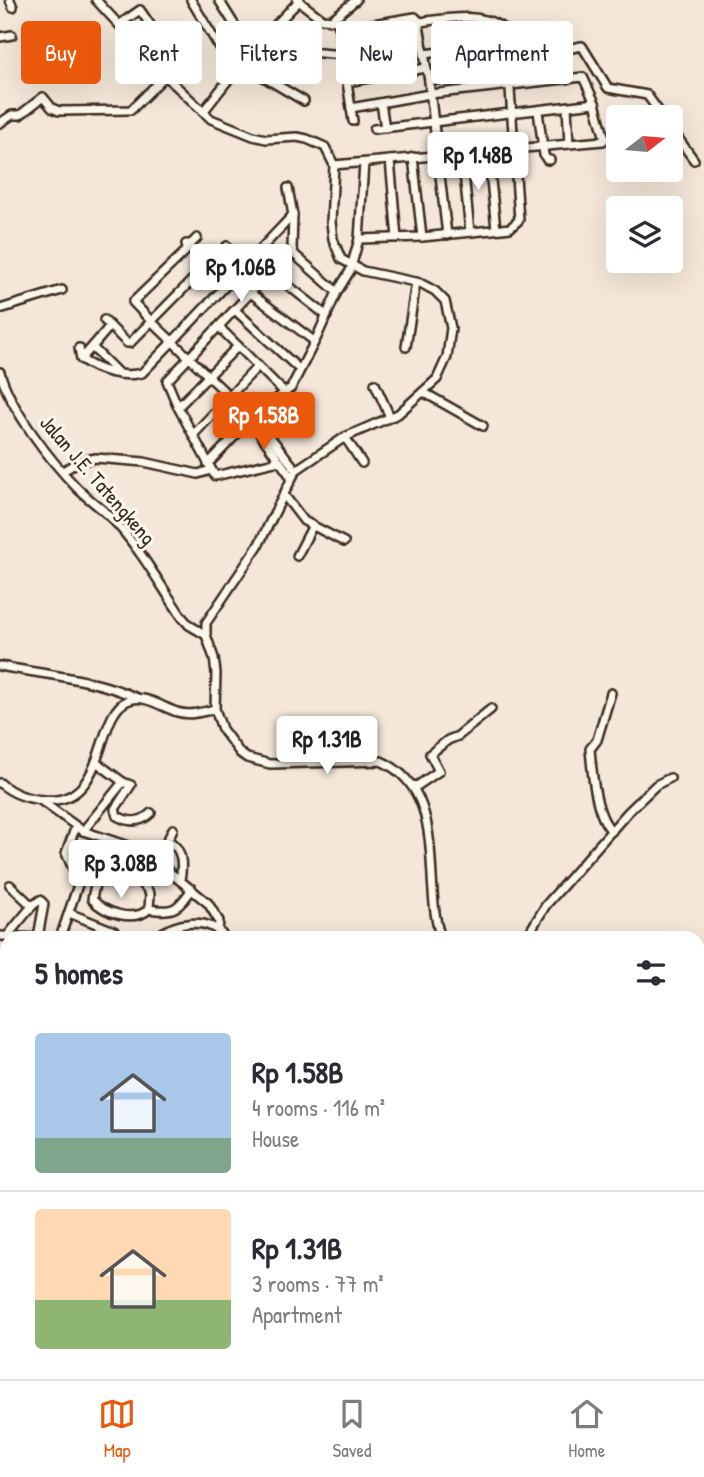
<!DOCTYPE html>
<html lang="en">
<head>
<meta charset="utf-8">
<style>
  :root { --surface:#fff; --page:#f2f2f3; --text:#2b2b33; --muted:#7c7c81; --line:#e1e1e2; --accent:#ea580c }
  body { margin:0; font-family:"Patrick Hand",sans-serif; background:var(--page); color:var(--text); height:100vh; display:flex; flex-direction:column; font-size:26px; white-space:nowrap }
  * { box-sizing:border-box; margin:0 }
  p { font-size:23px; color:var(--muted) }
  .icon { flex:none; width:38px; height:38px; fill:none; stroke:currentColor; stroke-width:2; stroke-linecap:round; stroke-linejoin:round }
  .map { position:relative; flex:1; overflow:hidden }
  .sheet { position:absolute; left:0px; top:931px; width:705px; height:448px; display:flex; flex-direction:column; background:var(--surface); border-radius:21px 21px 0 0; box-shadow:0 7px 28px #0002 }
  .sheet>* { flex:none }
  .hud { position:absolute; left:21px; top:21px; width:663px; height:63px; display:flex; gap:14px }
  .needle { width:46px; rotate:74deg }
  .fabs { position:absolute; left:606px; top:105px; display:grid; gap:14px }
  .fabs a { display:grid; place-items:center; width:77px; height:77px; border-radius:7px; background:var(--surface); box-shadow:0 7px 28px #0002; font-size:35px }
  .price { position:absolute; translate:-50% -60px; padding:0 16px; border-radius:7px; background:#fff; color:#222; font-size:23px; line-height:46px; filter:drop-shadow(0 2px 4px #0008) }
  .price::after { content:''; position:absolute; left:50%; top:42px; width:21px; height:16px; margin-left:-10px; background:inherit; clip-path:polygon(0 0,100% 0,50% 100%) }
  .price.active { background:var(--accent); color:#fff }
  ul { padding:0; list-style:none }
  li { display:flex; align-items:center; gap:21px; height:175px; padding:0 35px }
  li+li { border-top:2px solid var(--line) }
  li span { display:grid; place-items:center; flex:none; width:196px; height:140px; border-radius:7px; color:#555 }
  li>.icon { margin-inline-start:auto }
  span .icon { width:84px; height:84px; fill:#fffc; stroke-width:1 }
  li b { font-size:30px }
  h2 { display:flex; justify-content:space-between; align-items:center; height:84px; padding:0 35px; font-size:30px }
  .pill { padding:0 24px; border-radius:7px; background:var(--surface); box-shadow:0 7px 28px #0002; font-size:24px; line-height:63px }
  .pill.active { background:var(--accent); color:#fff }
  .tab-bar { display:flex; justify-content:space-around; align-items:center; height:98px; border-top:2px solid var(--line); background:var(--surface); font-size:19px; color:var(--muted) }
  .tab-bar a { display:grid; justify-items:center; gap:4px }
  .tab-bar .active { color:var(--accent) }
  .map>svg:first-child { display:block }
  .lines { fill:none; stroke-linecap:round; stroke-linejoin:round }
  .minor-casing { stroke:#3b2a1e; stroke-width:12 }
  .minor { stroke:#fbf7ec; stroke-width:7 }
  .labels { text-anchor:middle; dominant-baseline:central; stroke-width:6; stroke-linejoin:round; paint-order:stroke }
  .street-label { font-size:21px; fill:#3b2a1e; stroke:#fbf7ec }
</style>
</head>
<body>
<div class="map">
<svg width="704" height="1379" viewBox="0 0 704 1379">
  <rect width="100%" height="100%" fill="#f4e7d9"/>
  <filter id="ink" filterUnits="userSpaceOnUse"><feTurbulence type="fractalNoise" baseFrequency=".0143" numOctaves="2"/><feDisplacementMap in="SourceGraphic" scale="14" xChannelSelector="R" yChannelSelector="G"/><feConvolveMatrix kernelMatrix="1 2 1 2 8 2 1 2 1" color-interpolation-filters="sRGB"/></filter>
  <g filter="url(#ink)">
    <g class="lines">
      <defs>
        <g id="minor">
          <polyline points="10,0 13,7"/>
          <path d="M96,0L174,84L211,119L253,136L266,139L297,137L307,139L325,147L334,165L331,222L333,239L341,259L363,271L420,283L435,291L445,301L451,328L447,357L437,379L398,414L345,437L296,470L258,546L206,623V635L214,658L216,673L215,709L222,729L240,753L247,758L270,764L381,761C450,792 421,883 441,938"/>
          <polyline points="191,0 234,72"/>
          <polyline points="219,0 239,32 254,47 343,55 422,41"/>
          <polyline points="297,0 322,19 334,20 338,23 353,121"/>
          <polyline points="331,20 356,0"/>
          <polyline points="120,24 140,10 158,36"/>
          <polyline points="338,25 349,28 415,17 418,20 429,81 447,235"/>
          <polyline points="0,37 12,35"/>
          <polyline points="424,54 506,44"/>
          <polyline points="535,55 582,46 608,88 647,95 663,117"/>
          <polyline points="508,58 535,55 533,37"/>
          <polyline points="237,67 255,72 304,101"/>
          <polyline points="429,81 508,70"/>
          <polyline points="347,82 426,68"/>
          <polyline points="381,103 385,128"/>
          <polyline points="567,107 569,144"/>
          <polyline points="538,111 544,155 547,160 550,160"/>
          <polyline points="203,112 254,47 300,0"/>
          <polyline points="0,123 12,115 20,115 43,97 52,108 59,111 131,110 166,75"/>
          <polyline points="670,127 694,160"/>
          <polyline points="374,129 595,103"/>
          <polyline points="488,151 496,229"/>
          <polyline points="462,154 470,232"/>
          <polyline points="413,157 422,237"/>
          <polyline points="390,160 397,238"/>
          <polyline points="334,165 603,141 605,139 595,103 583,77 430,94 351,108"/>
          <polyline points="288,188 293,215 292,249 295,255 337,292"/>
          <polyline points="197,238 191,244 186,244 188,249 133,302 151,321 248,414"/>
          <path d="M359,239L422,237L502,229L510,228L519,220L506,31C484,10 446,19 419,22"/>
          <polyline points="187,245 314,341"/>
          <polyline points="205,259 215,261 227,246"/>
          <polyline points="271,272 327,316"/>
          <polyline points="0,309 62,290"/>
          <polyline points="235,310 299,369"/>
          <polyline points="104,320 127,343 130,343 209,263"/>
          <polyline points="110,326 92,347 119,374"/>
          <polyline points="219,327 285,393"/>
          <path d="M92,347L81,359C98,371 122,378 142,373L170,344V340L175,339L293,215"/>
          <polyline points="406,347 416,282"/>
          <polyline points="79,348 81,359"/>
          <path d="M0,372C10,409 50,460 77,488C90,501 105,510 117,524C142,552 161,586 182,617L189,625L206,635"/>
          <polyline points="375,384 390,417"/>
          <polyline points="423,392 483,426"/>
          <polyline points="178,407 238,346"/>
          <polyline points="254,416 296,470"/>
          <polyline points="250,420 291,477"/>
          <polyline points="194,434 258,366"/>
          <polyline points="345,437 362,463"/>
          <polyline points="279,461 215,476 178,407 167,381 292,249"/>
          <polyline points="208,464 254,416 291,388 317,337 337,292 350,271 359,239 364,163"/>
          <polyline points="63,471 80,461 96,458 144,462 198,474 211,470"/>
          <polyline points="284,495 304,521 344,542"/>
          <polyline points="297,556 312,527"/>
          <path d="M0,666C45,675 95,678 137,698"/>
          <path d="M611,693L597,740L590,749C592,771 595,816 612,831"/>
          <path d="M123,782L131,785L115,809L117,816C130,823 141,823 151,813"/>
          <path d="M0,783C13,794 27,799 44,800C108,806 94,716 127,701C144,693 161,707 177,712C190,716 202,712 215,709"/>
          <polyline points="411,785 417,786 439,771 430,754 448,740 458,736 491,709"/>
          <polyline points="40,800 83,831 135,848 152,858 208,903 219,921 218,931"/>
          <polyline points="83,831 123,782 96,762"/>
          <path d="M167,840C183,848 183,864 180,880"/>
          <polyline points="152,858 160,856 173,829"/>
          <polyline points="10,885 32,906"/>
          <path d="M149,909L150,894C142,878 122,872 106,868L100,872L96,880L92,899C104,913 134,923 149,909C174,913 178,909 192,889"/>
          <polyline points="69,913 114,931"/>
          <polyline points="8,935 32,906 40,900 44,904 38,937"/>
          <polyline points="0,936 41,938"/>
          <polyline points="60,938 79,882 66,853 76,826"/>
          <path d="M155,938C174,922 208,915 225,938"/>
          <polyline points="526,938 546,905 628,812 656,785 670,778"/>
          <polyline points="698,1018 704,1015"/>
          <polyline points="698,1197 704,1196"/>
          <polyline points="698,1319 704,1322"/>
          <polyline points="698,1355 704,1350"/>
          <polyline points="256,1372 259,1379"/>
          <polyline points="304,1372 307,1379"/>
          <polyline points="349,1372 351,1379"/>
          <polyline points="397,1372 400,1379"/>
          <polyline points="462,1372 467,1379"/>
          <polyline points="585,1372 588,1379"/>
          <polyline points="313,1379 332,1372"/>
        </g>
      </defs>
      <use href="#minor" class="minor-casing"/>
      <use href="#minor" class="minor"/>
    </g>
  </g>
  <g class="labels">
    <g class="street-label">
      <text transform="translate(98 480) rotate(49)">Jalan J.E. Tatengkeng</text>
    </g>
  </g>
</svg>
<div class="fabs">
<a><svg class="needle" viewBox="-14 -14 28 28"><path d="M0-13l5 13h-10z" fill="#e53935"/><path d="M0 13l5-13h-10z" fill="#7c7c81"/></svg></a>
<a><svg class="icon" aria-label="layers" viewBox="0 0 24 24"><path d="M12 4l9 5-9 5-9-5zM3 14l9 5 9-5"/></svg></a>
</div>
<b class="price" style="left:478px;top:192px">Rp 1.48B</b>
<b class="price" style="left:241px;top:304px">Rp 1.06B</b>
<b class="price active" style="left:264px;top:452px">Rp 1.58B</b>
<b class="price" style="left:327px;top:776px">Rp 1.31B</b>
<b class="price" style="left:121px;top:900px">Rp 3.08B</b>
<div class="hud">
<a class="pill active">Buy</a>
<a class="pill">Rent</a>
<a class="pill">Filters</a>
<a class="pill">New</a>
<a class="pill">Apartment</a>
</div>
<section class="sheet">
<h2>5 homes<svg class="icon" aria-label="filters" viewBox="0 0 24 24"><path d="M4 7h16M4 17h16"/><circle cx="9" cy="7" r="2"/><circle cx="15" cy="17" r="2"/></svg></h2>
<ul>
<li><span style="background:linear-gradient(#a9c7e8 75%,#7fa58c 0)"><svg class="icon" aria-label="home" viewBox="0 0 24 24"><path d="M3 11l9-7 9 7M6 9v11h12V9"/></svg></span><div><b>Rp 1.58B</b><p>4 rooms · 116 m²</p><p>House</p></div></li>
<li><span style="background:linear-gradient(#ffd9b3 65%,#8fb573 0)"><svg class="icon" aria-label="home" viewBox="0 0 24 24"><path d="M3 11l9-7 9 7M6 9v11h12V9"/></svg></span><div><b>Rp 1.31B</b><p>3 rooms · 77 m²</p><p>Apartment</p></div></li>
</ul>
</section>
</div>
<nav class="tab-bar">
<a class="active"><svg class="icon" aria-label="map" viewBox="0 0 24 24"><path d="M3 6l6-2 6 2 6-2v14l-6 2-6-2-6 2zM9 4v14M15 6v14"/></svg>Map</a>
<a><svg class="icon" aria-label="saved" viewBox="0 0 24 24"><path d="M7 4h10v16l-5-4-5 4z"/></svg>Saved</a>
<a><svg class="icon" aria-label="home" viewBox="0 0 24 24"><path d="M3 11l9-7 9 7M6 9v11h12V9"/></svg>Home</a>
</nav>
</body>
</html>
